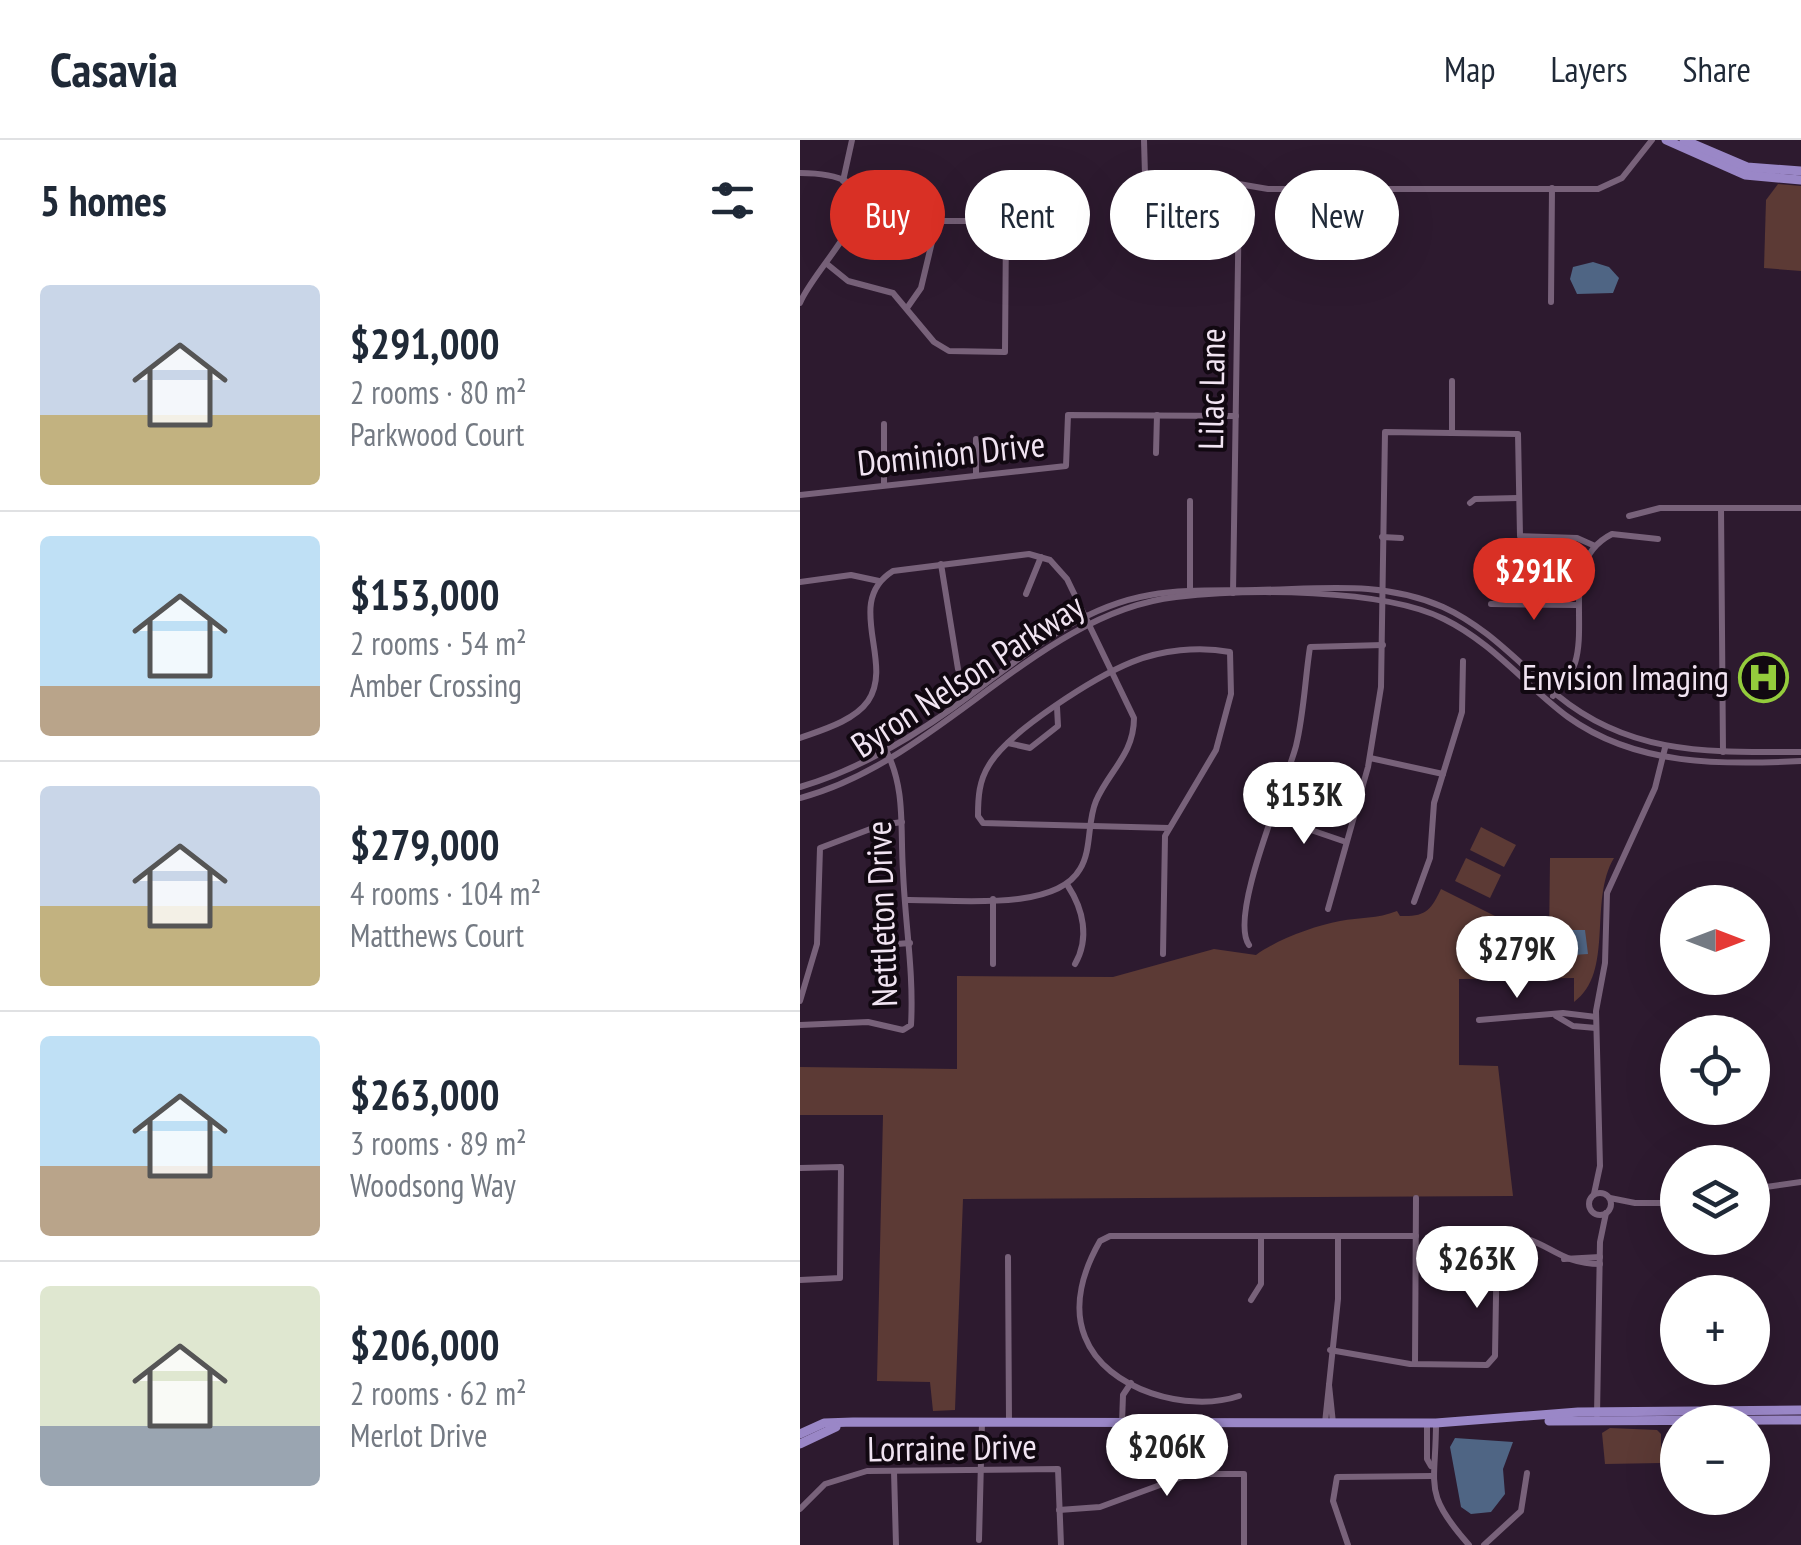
<!DOCTYPE html>
<html lang="en">
<head>
<meta charset="utf-8">
<style>
  :root { --surface:#fff; --page:#f2f2f3; --text:#1f2937; --muted:#747a83; --line:#e0e1e3; --accent:#d93025 }
  body { margin:0; font-family:"PT Sans Narrow",sans-serif; background:var(--page); color:var(--text); height:100vh; display:flex; flex-direction:column; font-size:38px; white-space:nowrap }
  * { box-sizing:border-box; margin:0 }
  p { font-size:32px; color:var(--muted) }
  .icon { flex:none; width:55px; height:55px; fill:none; stroke:currentColor; stroke-width:2; stroke-linecap:round; stroke-linejoin:round }
  .map { position:relative; flex:1; overflow:hidden }
  .details { display:flex; flex-direction:column; background:var(--surface); width:800px }
  .details>* { flex:none }
  .hud { position:absolute; left:30px; top:30px; width:820px; height:90px; display:flex; gap:20px }
  .needle { width:65px; rotate:90deg }
  .fabs { position:absolute; left:860px; top:745px; display:grid; gap:20px }
  .fabs a { display:grid; place-items:center; width:110px; height:110px; border-radius:50%; background:var(--surface); box-shadow:0 10px 40px #0002; font-size:50px }
  .price { position:absolute; translate:-50% -85px; padding:0 22px; border-radius:35px; background:#fff; color:#222; font-size:32px; line-height:65px; filter:drop-shadow(0 2px 5px #0008) }
  .price::after { content:''; position:absolute; left:50%; top:60px; width:30px; height:22px; margin-left:-15px; background:inherit; clip-path:polygon(0 0,100% 0,50% 100%) }
  .price.active { background:var(--accent); color:#fff }
  ul { padding:0; list-style:none }
  li { display:flex; align-items:center; gap:30px; height:250px; padding:0 40px }
  li+li { border-top:2px solid var(--line) }
  li span { display:grid; place-items:center; flex:none; width:280px; height:200px; border-radius:10px; color:#555 }
  li>.icon { margin-inline-start:auto }
  span .icon { width:120px; height:120px; fill:#fffc; stroke-width:1 }
  li b { font-size:42px }
  h2 { display:flex; justify-content:space-between; align-items:center; height:120px; padding:0 40px; font-size:42px }
  .chip { padding:0 35px; border-radius:45px; background:var(--surface); box-shadow:0 10px 40px #0002; font-size:35px; line-height:90px }
  .chip.active { background:var(--accent); color:#fff }
  header { display:flex; align-items:center; gap:60px; box-sizing:border-box; height:140px; padding:0 50px; background:var(--surface); border-bottom:2px solid var(--line) }
  header strong { font-size:48px }
  nav { display:flex; gap:55px; margin-inline-start:auto; font-size:35px }
  main { display:flex; flex:1; min-height:0 }
  .map>svg:first-child { display:block }
  .green { fill:#5c3a35 }
  .water { fill:#4f6584 }
  .lines { fill:none; stroke-linecap:round; stroke-linejoin:round }
  .minor { stroke:#78627a; stroke-width:6 }
  .major { stroke:#9a87c7; stroke-width:9 }
  .labels { text-anchor:middle; dominant-baseline:central; stroke-width:8; stroke-linejoin:round; paint-order:stroke }
  .street-label { font-size:35px; fill:#f1e4f2; stroke:#110811 }
  .poi-label { font-size:35px; fill:#f1e4f2; stroke:#110811; text-anchor:end }
</style>
</head>
<body>
<header>
<strong>Casavia</strong>
<nav><a>Map</a><a>Layers</a><a>Share</a></nav>
</header>
<main>
<section class="details">
<h2>5 homes<svg class="icon" aria-label="filters" viewBox="0 0 24 24"><path d="M4 7h16M4 17h16"/><circle cx="9" cy="7" r="2"/><circle cx="15" cy="17" r="2"/></svg></h2>
<ul>
<li><span style="background:linear-gradient(#c9d6e8 65%,#c2b280 0)"><svg class="icon" aria-label="home" viewBox="0 0 24 24"><path d="M3 11l9-7 9 7M6 9v11h12V9"/></svg></span><div><b>$291,000</b><p>2 rooms · 80 m²</p><p>Parkwood Court</p></div></li>
<li><span style="background:linear-gradient(#bfe0f5 75%,#b9a48a 0)"><svg class="icon" aria-label="home" viewBox="0 0 24 24"><path d="M3 11l9-7 9 7M6 9v11h12V9"/></svg></span><div><b>$153,000</b><p>2 rooms · 54 m²</p><p>Amber Crossing</p></div></li>
<li><span style="background:linear-gradient(#c9d6e8 60%,#c2b280 0)"><svg class="icon" aria-label="home" viewBox="0 0 24 24"><path d="M3 11l9-7 9 7M6 9v11h12V9"/></svg></span><div><b>$279,000</b><p>4 rooms · 104 m²</p><p>Matthews Court</p></div></li>
<li><span style="background:linear-gradient(#bfe0f5 65%,#b9a48a 0)"><svg class="icon" aria-label="home" viewBox="0 0 24 24"><path d="M3 11l9-7 9 7M6 9v11h12V9"/></svg></span><div><b>$263,000</b><p>3 rooms · 89 m²</p><p>Woodsong Way</p></div></li>
<li><span style="background:linear-gradient(#dfe7d0 70%,#9aa5b1 0)"><svg class="icon" aria-label="home" viewBox="0 0 24 24"><path d="M3 11l9-7 9 7M6 9v11h12V9"/></svg></span><div><b>$206,000</b><p>2 rooms · 62 m²</p><p>Merlot Drive</p></div></li>
</ul>
</section>
<div class="map">
<svg width="1001" height="1405" viewBox="0 0 1001 1405">
  <rect width="100%" height="100%" fill="#2d1a2f"/>
  <g class="green">
    <polygon points="978,44 1001,46 1001,131 964,128 966,60"/>
    <polygon points="681,687 716,705 704,727 670,710"/>
    <polygon points="666,718 701,735 690,758 655,741"/>
    <path d="M750,718H814C788,761 815,832 774,862V838L659,839V925L698,926L713,1056L163,1059L155,1270L133,1271L130,1242L77,1241L83,975H0V927L157,929V836L313,837L414,809L456,815C478,799 514,786 540,781C560,777 577,779 597,771L600,776C626,777 631,770 641,749L749,803Z"/>
    <polygon points="810,1288 857,1290 861,1294 861,1323 805,1324 802,1293"/>
  </g>
  <g class="water">
    <polygon points="793,122 809,127 819,138 813,153 777,154 770,139 773,127"/>
    <polygon points="755,790 785,790 788,814 758,816"/>
    <polygon points="655,1298 713,1302 703,1329 705,1354 691,1372 671,1374 661,1367 650,1307"/>
  </g>
  <g class="lines">
    <g class="minor">
      <polyline points="344,0 345,35 353,44 433,43 468,49 798,49 822,38 852,0"/>
      <path d="M0,33C122,34 17,120 0,163"/>
      <polyline points="43,41 52,0"/>
      <polyline points="27,124 48,141 93,153 134,202 149,211 205,212 206,85 201,81 137,81 121,148 107,168"/>
      <polyline points="751,162 752,48"/>
      <polyline points="652,291 652,241"/>
      <polyline points="176,299 176,335"/>
      <polyline points="356,313 357,275"/>
      <polyline points="84,345 84,284"/>
      <polyline points="0,355 266,326 268,275 436,276"/>
      <polyline points="390,361 390,455"/>
      <polyline points="670,363 675,359 718,358"/>
      <polyline points="921,368 923,612"/>
      <polyline points="829,376 860,368 1001,368"/>
      <polyline points="582,397 601,398"/>
      <polyline points="141,424 158,529"/>
      <polyline points="0,442 51,435 79,441"/>
      <polyline points="433,453 439,56 444,45"/>
      <polyline points="226,454 241,417"/>
      <polyline points="691,464 777,465"/>
      <path d="M753,556C761,546 771,536 775,523C788,481 761,420 812,394L858,399"/>
      <path d="M0,598C22,590 54,581 68,561C95,522 43,462 93,431L229,414L250,420L267,439L334,578C334,614 309,631 296,661C287,682 292,710 280,729C255,773 151,759 105,760"/>
      <polyline points="208,603 230,608 258,586 257,567"/>
      <polyline points="570,618 643,634"/>
      <path d="M0,647C55,631 108,600 154,567C216,523 273,468 350,455C385,449 421,451 456,450C521,449 582,440 643,467C689,488 719,524 757,555C831,616 910,612 1001,612"/>
      <path d="M0,658C140,621 237,473 376,457C446,449 582,448 644,479C693,503 725,545 768,577C836,626 921,625 1001,621"/>
      <polyline points="473,677 546,702"/>
      <path d="M268,746C283,769 290,798 275,824"/>
      <polyline points="614,762 630,718 634,663 662,572 663,521"/>
      <polyline points="528,769 568,627 581,547 585,292 718,294 720,396 777,398 795,406"/>
      <polyline points="97,804 110,803"/>
      <path d="M449,805C428,776 486,644 496,606C504,573 505,539 510,507L583,505"/>
      <path d="M363,814L365,696L416,610L431,554L430,512C399,506 361,510 332,522C295,537 209,591 189,625C179,641 178,657 178,676L183,683L369,688"/>
      <polyline points="193,824 193,759"/>
      <polyline points="0,861 17,804 20,708 81,685 102,682"/>
      <polyline points="756,876 773,886 796,888"/>
      <polyline points="679,880 763,873 796,877"/>
      <path d="M0,885L68,882L103,890L111,885C114,833 105,783 103,731C100,687 106,650 86,610"/>
      <polyline points="0,1028 41,1027 40,1138 0,1140"/>
      <polyline points="952,1049 1001,1042"/>
      <circle cx="800" cy="1064" r="11"/>
      <polyline points="794,1054 800,1026 796,871 805,823 807,753 855,648 865,608"/>
      <polyline points="810,1058 835,1063 878,1063"/>
      <polyline points="208,1117 209,1281"/>
      <polyline points="764,1119 800,1117"/>
      <polyline points="451,1160 461,1144 461,1097"/>
      <path d="M530,1210L610,1224L687,1225L695,1216L697,1097C744,1091 752,1124 800,1124"/>
      <polyline points="615,1224 616,1058"/>
      <polyline points="529,1245 533,1283"/>
      <path d="M439,1256C389,1273 306,1251 285,1197C272,1165 284,1129 300,1101L310,1096H616"/>
      <polyline points="797,1275 800,1102 806,1073"/>
      <polyline points="322,1283 323,1255 331,1243"/>
      <polyline points="525,1283 538,1159 538,1096"/>
      <polyline points="627,1283 627,1319 631,1326"/>
      <path d="M636,1283C636,1347 622,1352 669,1405"/>
      <polyline points="94,1331 96,1405"/>
      <polyline points="0,1369 25,1344 67,1331 258,1329 261,1405"/>
      <polyline points="259,1370 300,1367 390,1334 444,1334 444,1405"/>
      <polyline points="179,1400 182,1282"/>
      <polyline points="548,1405 533,1361 537,1337 632,1336"/>
      <polyline points="684,1405 721,1371 727,1333"/>
    </g>
    <g class="major">
      <polyline points="866,0 945,35 1001,40"/>
      <polyline points="884,0 947,27 1001,31"/>
      <polyline points="749,1281 1001,1280"/>
      <polyline points="0,1294 24,1283 53,1282 636,1283 778,1272 1001,1270"/>
      <polyline points="0,1304 36,1287"/>
    </g>
  </g>
  <defs>
    <symbol id="hospital-ring" viewBox="-11 -11 22 22"><circle r="9.5" fill="#110811" stroke="#94cc3c" stroke-width="1.5"/><path d="M-5-5h3v3.5h4V-5h3V5h-3V1.5h-4V5h-3Z" fill="#94cc3c"/></symbol>
  </defs>
  <g fill-rule="evenodd">
    <use href="#hospital-ring" x="936" y="510" width="55" height="55"/>
  </g>
  <g class="labels">
    <g class="street-label">
      <text transform="translate(411 249) rotate(-89)">Lilac Lane</text>
      <text transform="translate(151 313) rotate(-6)">Dominion Drive</text>
      <text transform="translate(167 535) rotate(-33)">Byron Nelson Parkway</text>
      <text transform="translate(81 774) rotate(-92)">Nettleton Drive</text>
      <text transform="translate(152 1307) rotate(-1)">Lorraine Drive</text>
    </g>
    <g class="poi-label">
      <text x="929" y="537">Envision Imaging</text>
    </g>
  </g>
</svg>
<div class="fabs">
<a><svg class="needle" viewBox="-14 -14 28 28"><path d="M0-13l5 13h-10z" fill="#e53935"/><path d="M0 13l5-13h-10z" fill="#747a83"/></svg></a>
<a><svg class="icon" aria-label="locate" viewBox="0 0 24 24"><circle cx="12" cy="12" r="6"/><path d="M12 2v4M12 18v4M2 12h4M18 12h4"/></svg></a>
<a><svg class="icon" aria-label="layers" viewBox="0 0 24 24"><path d="M12 4l9 5-9 5-9-5zM3 14l9 5 9-5"/></svg></a>
<a>+</a>
<a>−</a>
</div>
<b class="price active" style="left:734px;top:483px">$291K</b>
<b class="price" style="left:504px;top:707px">$153K</b>
<b class="price" style="left:717px;top:861px">$279K</b>
<b class="price" style="left:677px;top:1171px">$263K</b>
<b class="price" style="left:367px;top:1359px">$206K</b>
<div class="hud">
<a class="chip active">Buy</a>
<a class="chip">Rent</a>
<a class="chip">Filters</a>
<a class="chip">New</a>
</div>
</div>
</main>
</body>
</html>
